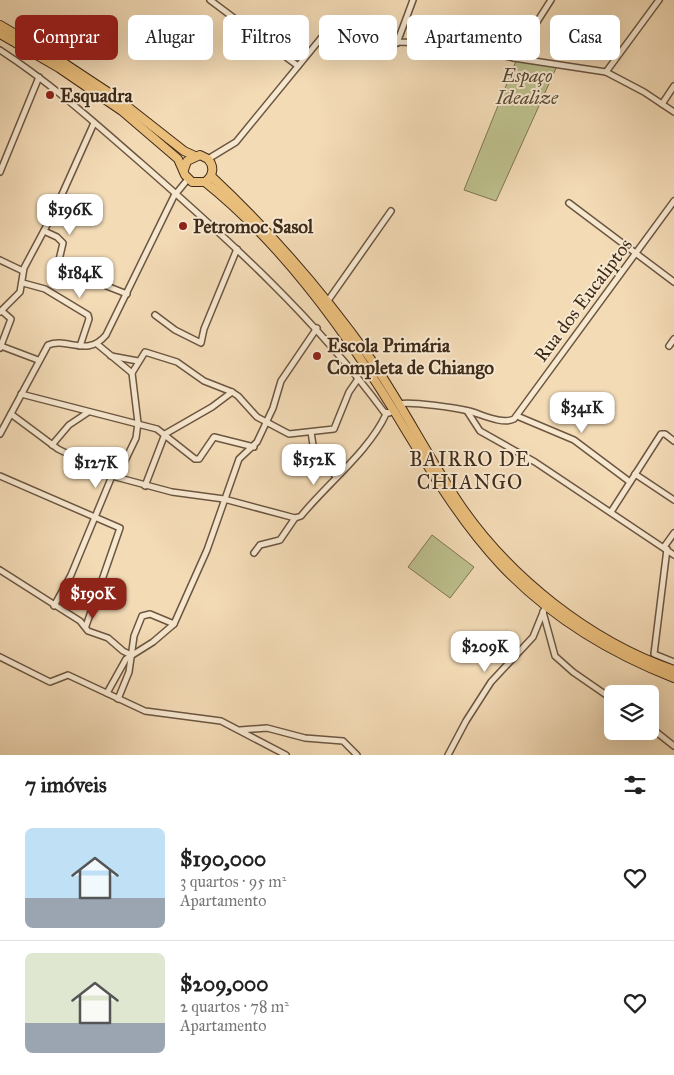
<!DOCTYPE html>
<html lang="pt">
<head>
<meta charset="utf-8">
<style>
  :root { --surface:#fff; --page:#f2f2f2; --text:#222; --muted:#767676; --line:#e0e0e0; --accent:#8f2418 }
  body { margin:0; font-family:"IM FELL Great Primer",serif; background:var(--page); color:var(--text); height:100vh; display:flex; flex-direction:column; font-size:19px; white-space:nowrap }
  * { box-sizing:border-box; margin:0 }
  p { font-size:16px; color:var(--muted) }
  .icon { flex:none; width:28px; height:28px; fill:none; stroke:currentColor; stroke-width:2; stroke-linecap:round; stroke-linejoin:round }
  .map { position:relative; height:755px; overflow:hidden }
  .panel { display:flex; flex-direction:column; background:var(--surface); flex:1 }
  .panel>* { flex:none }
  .top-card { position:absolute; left:15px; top:15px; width:645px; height:45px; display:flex; gap:10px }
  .controls { position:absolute; left:604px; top:685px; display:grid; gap:10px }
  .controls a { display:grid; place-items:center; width:55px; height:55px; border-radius:8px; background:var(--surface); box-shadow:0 5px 20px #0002; font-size:25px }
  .price { position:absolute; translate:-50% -42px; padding:0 11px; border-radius:10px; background:#fff; color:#222; font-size:16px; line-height:32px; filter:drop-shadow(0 1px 2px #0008) }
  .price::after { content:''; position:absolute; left:50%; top:30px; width:15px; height:11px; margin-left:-8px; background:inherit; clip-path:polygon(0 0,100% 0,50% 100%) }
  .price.active { background:var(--accent); color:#fff }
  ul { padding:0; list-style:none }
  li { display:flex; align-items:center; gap:15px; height:125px; padding:0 25px }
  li+li { border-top:1px solid var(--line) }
  li span { display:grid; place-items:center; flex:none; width:140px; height:100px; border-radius:8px; color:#555 }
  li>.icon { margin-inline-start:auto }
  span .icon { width:60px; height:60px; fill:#fffc; stroke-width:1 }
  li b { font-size:21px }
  h2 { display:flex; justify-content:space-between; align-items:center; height:60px; padding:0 25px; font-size:21px }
  .pill { padding:0 18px; border-radius:8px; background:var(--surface); box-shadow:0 5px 20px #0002; font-size:18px; line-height:45px }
  .pill.active { background:var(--accent); color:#fff }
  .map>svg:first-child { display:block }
  .green { fill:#bdc08d; stroke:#7e7554 }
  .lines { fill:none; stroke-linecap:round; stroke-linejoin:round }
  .minor-casing { stroke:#6c5641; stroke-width:8 }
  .primary-casing { stroke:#3f2a1a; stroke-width:10 }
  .minor { stroke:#f7e8d0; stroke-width:5 }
  .primary { stroke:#eabe7b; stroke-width:8 }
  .poi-dot { fill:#8f2418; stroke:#f7e8d0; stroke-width:2 }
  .labels { text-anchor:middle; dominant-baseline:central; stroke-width:4; stroke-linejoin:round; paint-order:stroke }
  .park-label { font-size:19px; font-style:italic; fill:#584831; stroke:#f7e8d0 }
  .poi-label { font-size:19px; font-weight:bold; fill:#3f2a1a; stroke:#f7e8d0; text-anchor:start }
  .street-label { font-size:19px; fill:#3f2a1a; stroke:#f7e8d0 }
  .neighbourhood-label { font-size:20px; letter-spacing:1px; fill:#3f2a1a; stroke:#f7e8d0 }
</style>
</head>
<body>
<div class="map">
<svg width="674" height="755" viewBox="0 0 674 755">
  <rect width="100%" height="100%" fill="#f3dbb6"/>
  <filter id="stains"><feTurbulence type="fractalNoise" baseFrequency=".004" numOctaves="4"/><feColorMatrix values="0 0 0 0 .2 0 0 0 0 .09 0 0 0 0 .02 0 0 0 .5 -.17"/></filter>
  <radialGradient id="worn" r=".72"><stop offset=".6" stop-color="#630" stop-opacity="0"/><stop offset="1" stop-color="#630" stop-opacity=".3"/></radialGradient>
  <g class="green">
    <polygon points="516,61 557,66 496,201 464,190"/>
    <polygon points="432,535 474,567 450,598 408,567"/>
  </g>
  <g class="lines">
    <defs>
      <g id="minor">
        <polyline points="210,0 298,66"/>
        <polyline points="397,43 413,0"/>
        <path d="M0,50C51,83 96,124 141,163C229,240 315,318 384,412L389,413L394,410"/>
        <polyline points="514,58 551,0"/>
        <polyline points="606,72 659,0"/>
        <polyline points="662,104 674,86"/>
        <polyline points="208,159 236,142 335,21 391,42 449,43 514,58 606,72 644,92 674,112"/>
        <polyline points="0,172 39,77"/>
        <polyline points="569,203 674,282"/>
        <polyline points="44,231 57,237 63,243 59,260 63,269 127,294"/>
        <polyline points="0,260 23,271"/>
        <polyline points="23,283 45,289 88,315 89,319 80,346"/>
        <polyline points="327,302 391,211"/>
        <polyline points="0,312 20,292 24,268 55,210 94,123"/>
        <polyline points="155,315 175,330 201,343 204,329 237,249"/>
        <polyline points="1,346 38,360"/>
        <polyline points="669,346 674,339"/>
        <polyline points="0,348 11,319 2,311"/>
        <polyline points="111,356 138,361"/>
        <polyline points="132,373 145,352 177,362 204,381 232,392 238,396 257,417 289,434 334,429 349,392 358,379"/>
        <polyline points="21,394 157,429 195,459 199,459 214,437 254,447"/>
        <path d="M399,404C411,401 456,408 469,411C481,414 502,425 514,419L674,201"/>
        <polyline points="467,411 480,431 535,462 674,555"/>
        <path d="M11,414L58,449L112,476L172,492L224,499L295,518L301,516C326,485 370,450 386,414"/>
        <polyline points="517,416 574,440 630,482"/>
        <polyline points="311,432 313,445 336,477"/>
        <path d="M0,434L48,345C68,337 87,358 106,335L174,196L188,179"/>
        <polyline points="52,445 69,425 87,413"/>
        <polyline points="635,474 674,500"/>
        <polyline points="0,476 120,528 86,626"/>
        <polyline points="145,486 165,434 212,407 232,392"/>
        <polyline points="611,512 661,434 665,434 674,441"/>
        <polyline points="664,547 674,533"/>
        <polyline points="667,549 654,654 674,662"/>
        <polyline points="254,553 260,545 280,540 295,518"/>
        <polyline points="0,570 80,621 88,631 108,638 123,651 131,655"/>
        <polyline points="54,606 71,575 112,476 124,463 136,438 138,423 132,373 97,344"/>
        <polyline points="543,612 555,656 573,672 612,699"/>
        <polyline points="0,657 50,682 68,675 145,711 221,721 286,755"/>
        <polyline points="107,693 126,659 153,642 174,624 207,550 239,459 257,442 273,408 281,381 317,328"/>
        <polyline points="118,699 129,672 134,636 142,616 150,614 174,624"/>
        <polyline points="650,727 674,746"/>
        <polyline points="240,730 267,728 305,738 343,741 357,755"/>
        <polyline points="448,755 466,721 491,682 533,637 546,605"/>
      </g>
      <g id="primary">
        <polyline points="0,25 55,57 114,96 184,151 195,156"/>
        <path d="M0,34L59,68L122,111L178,159L185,175L192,182H205C213,176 215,167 208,159L200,155L187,161L184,170"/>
        <path d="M211,176C270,231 323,292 370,358C402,405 428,456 459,503C509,577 590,641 674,670"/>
        <path d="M205,182C279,241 345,331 394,411C427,465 458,519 501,565C549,616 610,653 674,678"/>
      </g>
    </defs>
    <use href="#minor" class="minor-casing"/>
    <use href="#primary" class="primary-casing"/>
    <use href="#minor" class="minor"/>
    <use href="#primary" class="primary"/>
  </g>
  <g class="poi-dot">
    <circle cx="50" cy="95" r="5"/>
    <circle cx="183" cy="226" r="5"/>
    <circle cx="317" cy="356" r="5"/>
  </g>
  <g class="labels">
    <g class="park-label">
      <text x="527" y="75">Espaço<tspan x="527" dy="22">Idealize</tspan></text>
    </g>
    <g class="poi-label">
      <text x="60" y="95">Esquadra</text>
      <text x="193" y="226">Petromoc Sasol</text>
      <text x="327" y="345">Escola Primária<tspan x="327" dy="22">Completa de Chiango</tspan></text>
    </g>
    <g class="street-label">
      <text transform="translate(583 300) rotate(-53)">Rua dos Eucaliptos</text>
    </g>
    <g class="neighbourhood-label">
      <text x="470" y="459">BAIRRO DE<tspan x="470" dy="23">CHIANGO</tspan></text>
    </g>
  </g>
  <rect width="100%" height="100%" filter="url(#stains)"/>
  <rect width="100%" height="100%" fill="url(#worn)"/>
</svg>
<div class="controls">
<a><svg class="icon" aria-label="layers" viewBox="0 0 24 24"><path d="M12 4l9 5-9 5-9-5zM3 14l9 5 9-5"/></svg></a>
</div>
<b class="price" style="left:70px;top:236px">$196K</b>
<b class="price" style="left:80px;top:299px">$184K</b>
<b class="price" style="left:582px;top:434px">$341K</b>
<b class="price" style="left:314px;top:486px">$152K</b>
<b class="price" style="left:96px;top:489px">$127K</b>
<b class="price active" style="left:93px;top:620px">$190K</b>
<b class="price" style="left:485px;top:673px">$209K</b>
<div class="top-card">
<a class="pill active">Comprar</a>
<a class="pill">Alugar</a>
<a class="pill">Filtros</a>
<a class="pill">Novo</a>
<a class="pill">Apartamento</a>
<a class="pill">Casa</a>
</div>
</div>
<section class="panel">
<h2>7 imóveis<svg class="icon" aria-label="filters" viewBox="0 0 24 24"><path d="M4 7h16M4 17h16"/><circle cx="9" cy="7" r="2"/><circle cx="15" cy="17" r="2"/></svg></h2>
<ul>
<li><span style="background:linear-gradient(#bfe0f5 70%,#9aa5b1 0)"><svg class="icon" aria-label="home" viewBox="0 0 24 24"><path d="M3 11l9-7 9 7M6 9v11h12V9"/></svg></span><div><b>$190,000</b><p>3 quartos · 95 m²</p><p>Apartamento</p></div><svg class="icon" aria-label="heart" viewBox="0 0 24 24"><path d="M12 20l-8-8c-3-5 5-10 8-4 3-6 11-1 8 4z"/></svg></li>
<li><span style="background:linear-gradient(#dfe7d0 70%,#9aa5b1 0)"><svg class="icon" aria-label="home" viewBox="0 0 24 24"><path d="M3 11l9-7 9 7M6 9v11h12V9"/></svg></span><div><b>$209,000</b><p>2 quartos · 78 m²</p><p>Apartamento</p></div><svg class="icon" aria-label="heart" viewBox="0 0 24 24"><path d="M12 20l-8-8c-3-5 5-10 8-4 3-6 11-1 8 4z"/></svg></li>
</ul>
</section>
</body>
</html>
